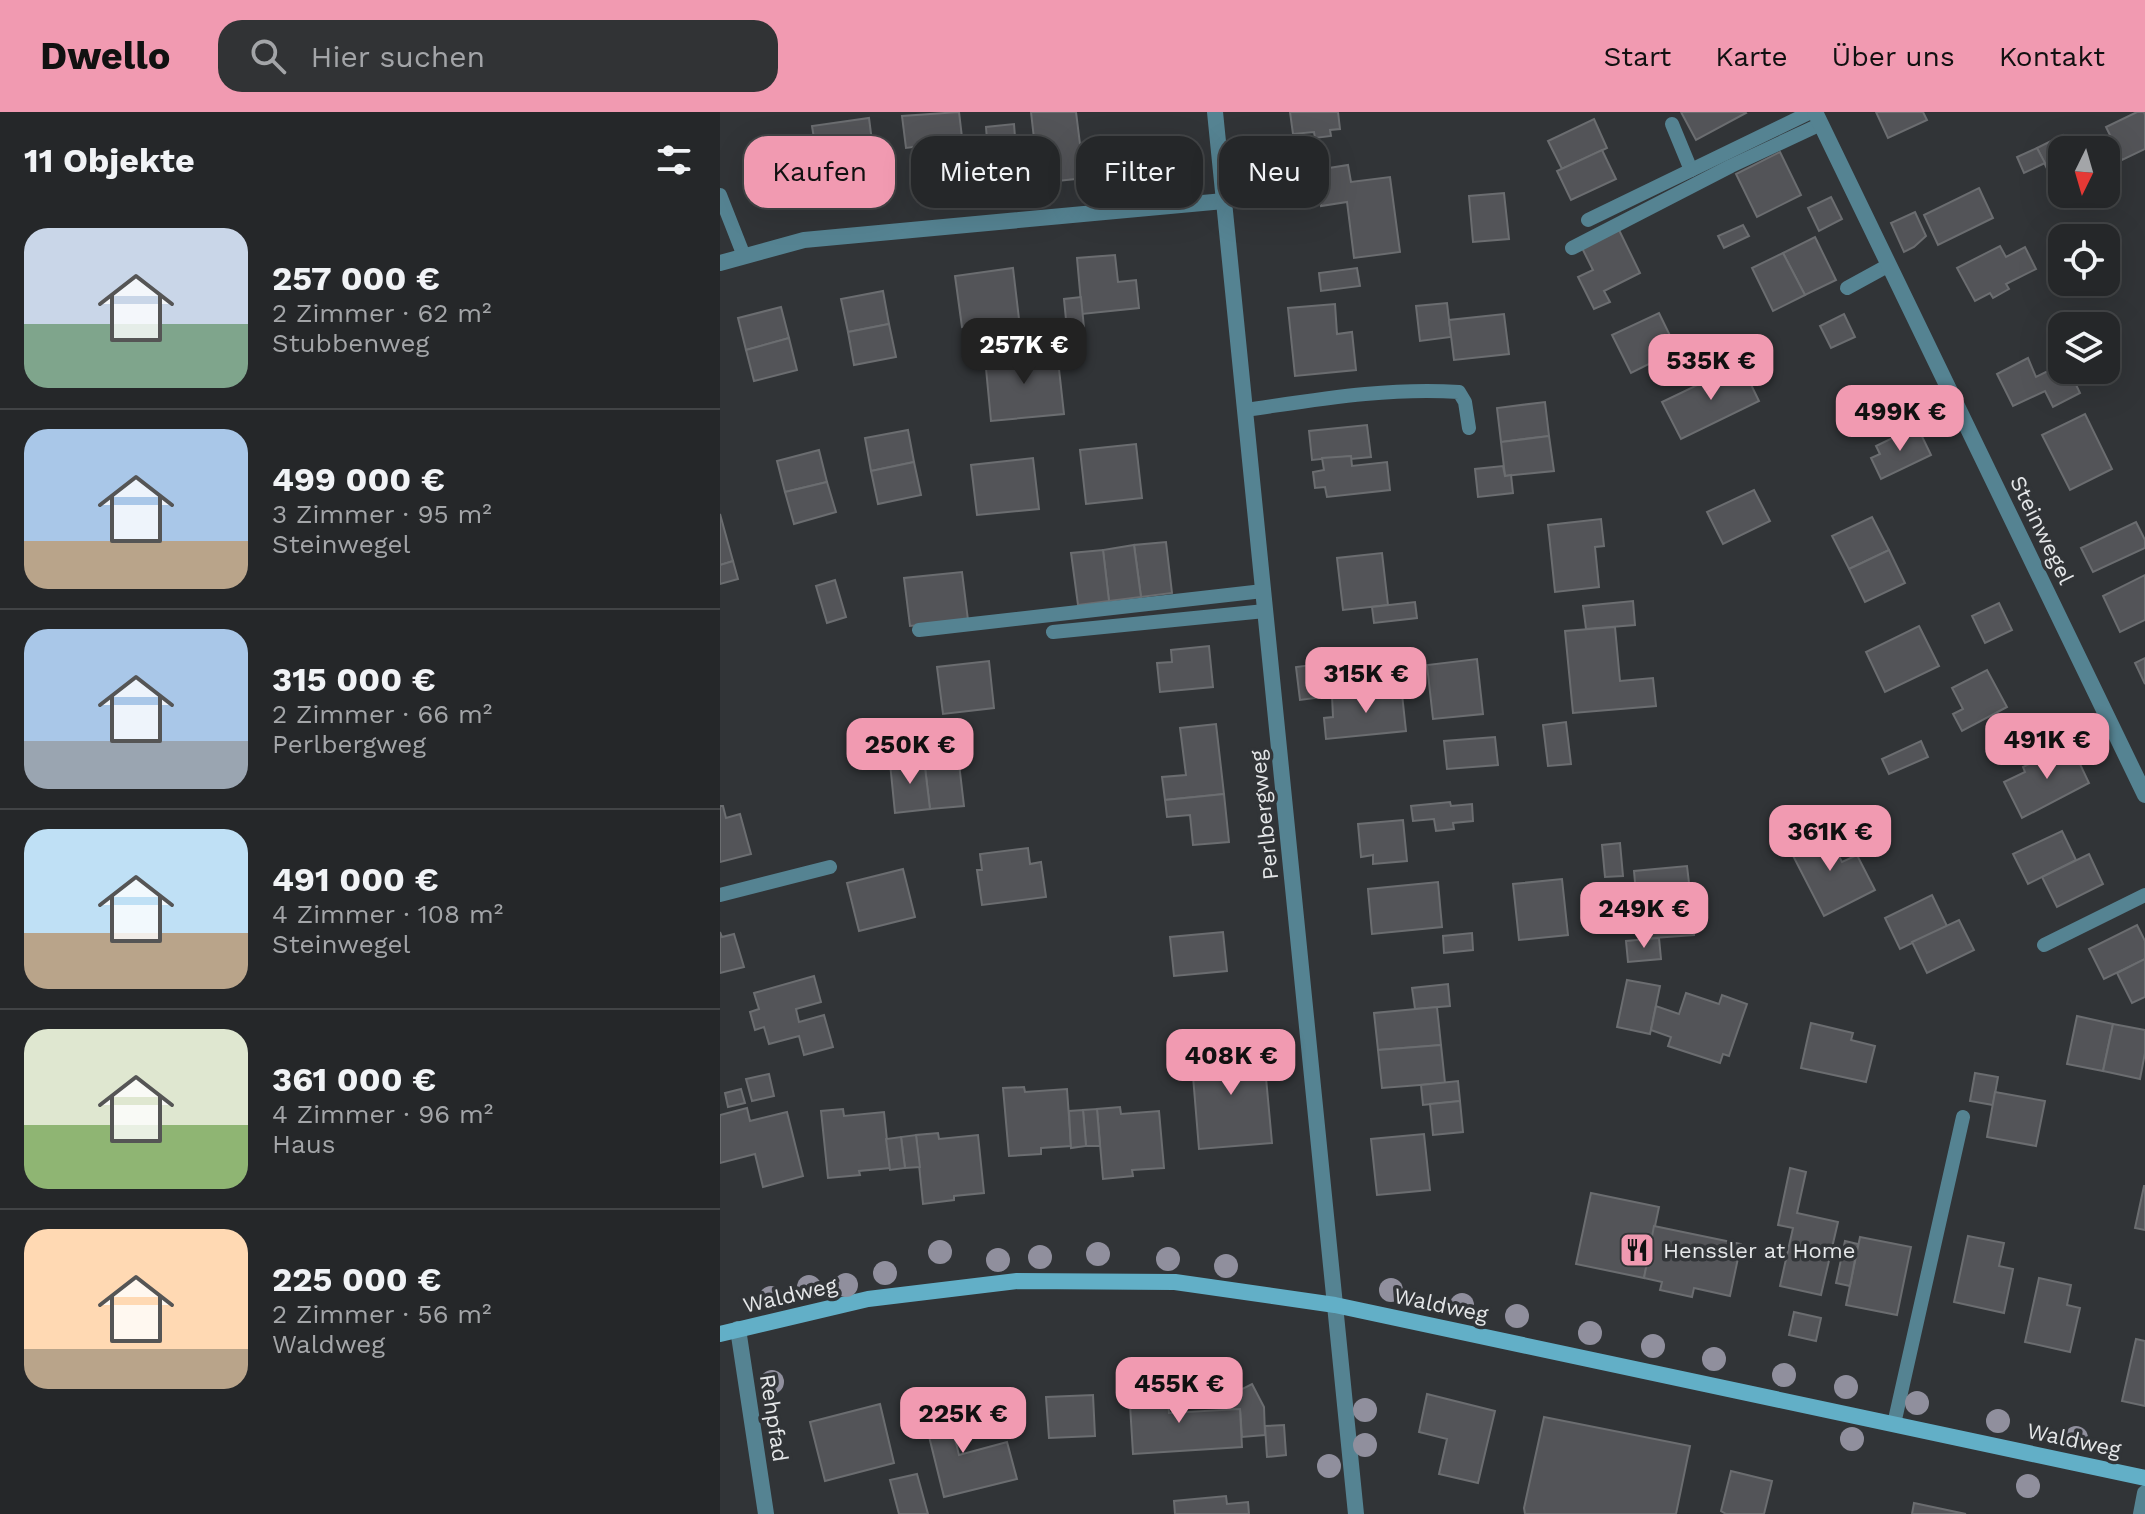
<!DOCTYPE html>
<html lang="de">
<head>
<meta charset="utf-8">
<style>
  :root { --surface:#252729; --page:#313335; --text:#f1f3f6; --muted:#a3a5a8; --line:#424446; --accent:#f19ab1 }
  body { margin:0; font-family:"Work Sans",sans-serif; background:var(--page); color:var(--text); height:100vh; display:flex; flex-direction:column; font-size:30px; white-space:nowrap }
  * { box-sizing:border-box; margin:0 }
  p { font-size:26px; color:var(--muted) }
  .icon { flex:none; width:44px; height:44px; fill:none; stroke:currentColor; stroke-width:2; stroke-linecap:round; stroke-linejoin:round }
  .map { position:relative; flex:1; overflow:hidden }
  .side { display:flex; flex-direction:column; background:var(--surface); width:720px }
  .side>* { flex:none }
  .banner { position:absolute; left:24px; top:24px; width:760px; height:72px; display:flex; gap:16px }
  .needle { width:52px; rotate:185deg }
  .fabs { position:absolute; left:1328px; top:24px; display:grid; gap:16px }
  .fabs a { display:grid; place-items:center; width:72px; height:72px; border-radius:16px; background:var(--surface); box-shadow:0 8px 32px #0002,0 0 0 2px var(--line); font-size:40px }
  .price { position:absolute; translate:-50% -68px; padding:0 18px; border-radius:16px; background:var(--accent); color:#111; font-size:26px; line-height:52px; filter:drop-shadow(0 2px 4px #0008) }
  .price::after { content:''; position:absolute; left:50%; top:48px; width:24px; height:18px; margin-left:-12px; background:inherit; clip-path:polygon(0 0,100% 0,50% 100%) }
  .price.current { background:#222; color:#fff }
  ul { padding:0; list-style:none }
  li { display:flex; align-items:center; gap:24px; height:200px; padding:0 24px }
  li+li { border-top:2px solid var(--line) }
  li span { display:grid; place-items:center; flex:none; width:224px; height:160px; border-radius:24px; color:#555 }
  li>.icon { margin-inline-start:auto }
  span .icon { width:96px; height:96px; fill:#fffc; stroke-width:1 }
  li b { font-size:34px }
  h2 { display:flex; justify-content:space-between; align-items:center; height:96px; padding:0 24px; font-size:34px }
  .pill { padding:0 28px; border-radius:24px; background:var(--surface); box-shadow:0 8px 32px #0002,0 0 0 2px var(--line); font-size:28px; line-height:72px }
  .pill.current { background:var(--accent); color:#111 }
  header { display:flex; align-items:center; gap:48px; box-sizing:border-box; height:112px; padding:0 40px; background:var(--accent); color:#111 }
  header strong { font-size:38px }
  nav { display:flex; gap:44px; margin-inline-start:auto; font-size:28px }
  .search { width:560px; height:72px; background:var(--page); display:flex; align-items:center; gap:20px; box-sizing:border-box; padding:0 28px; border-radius:24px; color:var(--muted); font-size:30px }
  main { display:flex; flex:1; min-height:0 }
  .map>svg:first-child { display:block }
  .building { fill:#535458; stroke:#6b6d70; stroke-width:2 }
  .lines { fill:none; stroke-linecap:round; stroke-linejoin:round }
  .lane { stroke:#558392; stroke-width:14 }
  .street { stroke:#558392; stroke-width:16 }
  .secondary { stroke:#62afc7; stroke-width:16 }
  .tree { fill:#908f9d }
  .labels { text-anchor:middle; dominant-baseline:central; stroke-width:7; stroke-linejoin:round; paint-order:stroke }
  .street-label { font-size:22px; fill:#e4e6e8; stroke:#313437 }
  .poi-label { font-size:22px; fill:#e4e6e8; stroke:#313437; text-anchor:start }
</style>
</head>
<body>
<header>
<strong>Dwello</strong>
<div class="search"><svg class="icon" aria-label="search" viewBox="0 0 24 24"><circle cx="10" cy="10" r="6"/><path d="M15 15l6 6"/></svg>Hier suchen</div>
<nav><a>Start</a><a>Karte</a><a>Über uns</a><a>Kontakt</a></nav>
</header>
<main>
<section class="side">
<h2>11 Objekte<svg class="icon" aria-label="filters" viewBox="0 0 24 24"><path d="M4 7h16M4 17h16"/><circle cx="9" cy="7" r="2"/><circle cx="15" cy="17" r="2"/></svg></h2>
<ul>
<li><span style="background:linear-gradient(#c9d6e8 60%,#7fa58c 0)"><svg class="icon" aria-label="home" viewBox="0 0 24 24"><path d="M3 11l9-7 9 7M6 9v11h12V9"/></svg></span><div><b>257 000 €</b><p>2 Zimmer · 62 m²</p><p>Stubbenweg</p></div></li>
<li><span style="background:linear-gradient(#a9c7e8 70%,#b9a48a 0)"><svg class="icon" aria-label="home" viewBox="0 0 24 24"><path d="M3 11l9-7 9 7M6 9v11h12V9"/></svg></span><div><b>499 000 €</b><p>3 Zimmer · 95 m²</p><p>Steinwegel</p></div></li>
<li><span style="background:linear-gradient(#a9c7e8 70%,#9aa5b1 0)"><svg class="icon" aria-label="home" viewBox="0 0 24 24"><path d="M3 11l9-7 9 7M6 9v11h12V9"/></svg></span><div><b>315 000 €</b><p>2 Zimmer · 66 m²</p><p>Perlbergweg</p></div></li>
<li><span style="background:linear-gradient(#bfe0f5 65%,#b9a48a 0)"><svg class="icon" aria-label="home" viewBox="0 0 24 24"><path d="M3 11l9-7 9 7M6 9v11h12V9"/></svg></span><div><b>491 000 €</b><p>4 Zimmer · 108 m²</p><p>Steinwegel</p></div></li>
<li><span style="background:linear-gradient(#dfe7d0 60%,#8fb573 0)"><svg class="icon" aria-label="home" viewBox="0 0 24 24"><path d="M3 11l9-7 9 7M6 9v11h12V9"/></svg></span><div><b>361 000 €</b><p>4 Zimmer · 96 m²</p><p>Haus</p></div></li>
<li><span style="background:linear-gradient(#ffd9b3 75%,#b9a48a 0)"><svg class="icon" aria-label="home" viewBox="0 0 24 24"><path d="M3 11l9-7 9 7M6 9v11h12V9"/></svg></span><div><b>225 000 €</b><p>2 Zimmer · 56 m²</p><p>Waldweg</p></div></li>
</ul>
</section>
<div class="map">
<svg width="1425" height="1402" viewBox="0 0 1425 1402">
  <rect width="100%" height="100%" fill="#313437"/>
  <g class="building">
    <polygon points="239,0 243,34 218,37 217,32 186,36 182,4"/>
    <polygon points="311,0 356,0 360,32 370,31 374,65 319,71"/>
    <polygon points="570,0 618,0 620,17 610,18 611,24 595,26 594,20 573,22"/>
    <polygon points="961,0 1025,0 1026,1 976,28"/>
    <polygon points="1156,0 1203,0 1207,8 1168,26"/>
    <polygon points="1417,0 1424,0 1425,3 1425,37 1402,48 1386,15"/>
    <polygon points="149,6 154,45 110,51 113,72 58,82 53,48 96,39 92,14"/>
    <polygon points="874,7 887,36 842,57 828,29"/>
    <polygon points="294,12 296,38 268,41 266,15"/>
    <polygon points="1343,23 1350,38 1342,38 1342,63 1332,67 1317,36"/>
    <polygon points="1317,36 1325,51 1304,61 1297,45"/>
    <polygon points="882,38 896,67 851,88 837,59"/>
    <polygon points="1060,40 1081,83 1037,105 1016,62"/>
    <polygon points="628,53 631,70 670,65 680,140 634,146 627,90 601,94 596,58"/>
    <polygon points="1259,76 1273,106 1218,133 1204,103"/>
    <polygon points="784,81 789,127 753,130 749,84"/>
    <polygon points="1111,85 1122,107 1099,119 1088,96"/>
    <polygon points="1195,100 1206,124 1194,135 1184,140 1171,111"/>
    <polygon points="1023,113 1029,124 1004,136 998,124"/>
    <polygon points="899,118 920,161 884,179 890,190 874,197 858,165 873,158 862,136"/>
    <polygon points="1095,125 1116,168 1085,183 1063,141"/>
    <polygon points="1280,134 1286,145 1305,135 1316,157 1286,172 1289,177 1273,186 1270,181 1255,189 1237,156"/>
    <polygon points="1063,141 1085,183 1053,199 1032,156"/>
    <polygon points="395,143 398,170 416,168 419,196 362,202 357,146"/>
    <polygon points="293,156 299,207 242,215 235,164"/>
    <polygon points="637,156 640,174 601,179 599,161"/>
    <polygon points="163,179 169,212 128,220 121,187"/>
    <polygon points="361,185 364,216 347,218 344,187"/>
    <polygon points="727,191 731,225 700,229 696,194"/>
    <polygon points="615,192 617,222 632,220 636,258 575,264 568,196"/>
    <polygon points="61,195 69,226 26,238 18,206"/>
    <polygon points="939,201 957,238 911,261 892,223"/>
    <polygon points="784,202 789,242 734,248 729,208"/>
    <polygon points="1124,202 1135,225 1111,236 1100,214"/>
    <polygon points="169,212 176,245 134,253 128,220"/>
    <polygon points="69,226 77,258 34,269 26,238"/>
    <polygon points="337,239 344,302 271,309 265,246"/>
    <polygon points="1308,246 1316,265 1342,252 1342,258 1349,258 1360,281 1333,295 1325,279 1293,294 1277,262"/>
    <polygon points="1021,252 1039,289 961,327 942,290"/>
    <polygon points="825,290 829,324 781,330 777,296"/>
    <polygon points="1365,302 1392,357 1350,378 1322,323"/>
    <polygon points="647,313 651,345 631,347 631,344 592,348 589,319"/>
    <polygon points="1197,314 1211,343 1161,367 1151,346 1160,342 1156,334"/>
    <polygon points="188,318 194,350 151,359 145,326"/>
    <polygon points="829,324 834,359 785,364 781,330"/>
    <polygon points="416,332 422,386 366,392 360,338"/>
    <polygon points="99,338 107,370 65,380 57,349"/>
    <polygon points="631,344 632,354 667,350 670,378 607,385 605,375 595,376 593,360 604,358 602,346"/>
    <polygon points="313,346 319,397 257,403 251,353"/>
    <polygon points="194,350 201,383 158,392 151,359"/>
    <polygon points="783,354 785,364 791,363 793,381 758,385 755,357"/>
    <polygon points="107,370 116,400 74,412 65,380"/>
    <polygon points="1034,378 1050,409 1003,432 987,400"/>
    <polygon points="0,402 13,449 0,453"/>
    <polygon points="1152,405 1169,438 1129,457 1112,424"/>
    <polygon points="881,407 884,434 875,435 879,475 835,480 828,413"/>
    <polygon points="1416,410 1425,428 1425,436 1373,460 1361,436"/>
    <polygon points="446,430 452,481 421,485 414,433"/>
    <polygon points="414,433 421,485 389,489 383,438"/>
    <polygon points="383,438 389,489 358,493 351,441"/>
    <polygon points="1169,438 1185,471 1145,490 1129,457"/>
    <polygon points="662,441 668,493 623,498 617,446"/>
    <polygon points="13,449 18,467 0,472 0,453"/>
    <polygon points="242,460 248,508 190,514 184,466"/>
    <polygon points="1425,463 1425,508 1400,520 1383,484"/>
    <polygon points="115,468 126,505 107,511 96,474"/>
    <polygon points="913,489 915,513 866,517 863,494"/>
    <polygon points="695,490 697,506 654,511 652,495"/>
    <polygon points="1279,491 1292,518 1265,531 1252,504"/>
    <polygon points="1199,514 1219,554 1165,580 1146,540"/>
    <polygon points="895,515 900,569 933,566 936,594 853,601 845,519"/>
    <polygon points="489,534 493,575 440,580 437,551 452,550 451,538"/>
    <polygon points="1425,546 1425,572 1415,551"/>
    <polygon points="757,547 763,602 713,607 707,553"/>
    <polygon points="269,549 274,596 223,602 217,555"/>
    <polygon points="599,552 603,585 580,588 576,555"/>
    <polygon points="1267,558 1287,595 1242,619 1233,602 1243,597 1232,576"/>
    <polygon points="671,578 671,583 682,582 686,619 606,627 604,606 613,605 612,584"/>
    <polygon points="846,610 851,652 828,654 823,613"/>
    <polygon points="496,612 504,682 445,688 442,665 466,663 460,616"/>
    <polygon points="775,625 778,653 727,657 724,629"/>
    <polygon points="1201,629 1208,645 1169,662 1162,647"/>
    <polygon points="1350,631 1369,671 1302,706 1284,670 1305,660 1303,655"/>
    <polygon points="238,643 244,694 210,697 204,647"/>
    <polygon points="204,647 210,697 175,701 170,651"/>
    <polygon points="504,682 509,730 473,733 470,703 447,705 445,688"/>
    <polygon points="730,690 731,694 752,692 753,709 733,711 734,717 716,719 714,707 693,709 691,694"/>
    <polygon points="0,694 3,694 6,706 20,702 31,742 0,750"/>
    <polygon points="683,708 687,749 653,752 653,743 641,745 638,712"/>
    <polygon points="1104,716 1122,750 1137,743 1155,778 1104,804 1068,734"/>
    <polygon points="1342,719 1356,748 1308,772 1293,742"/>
    <polygon points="900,731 903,764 885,765 882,733"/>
    <polygon points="308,736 310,752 321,750 326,785 262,793 257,758 262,758 260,742"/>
    <polygon points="1369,742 1383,772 1337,795 1322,765"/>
    <polygon points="967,754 971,788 917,793 914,759"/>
    <polygon points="183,757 195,805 139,819 127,771"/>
    <polygon points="842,767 848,823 799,828 793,772"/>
    <polygon points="718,770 722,815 652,822 648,777"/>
    <polygon points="1212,783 1227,814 1180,837 1165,806"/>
    <polygon points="971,788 974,823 920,827 917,793"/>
    <polygon points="1239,808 1254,838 1207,861 1192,830"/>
    <polygon points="1417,813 1425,829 1425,847 1384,867 1369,837"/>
    <polygon points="0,820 2,825 14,822 24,855 0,861"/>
    <polygon points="503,820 507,859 454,864 450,825"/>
    <polygon points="752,821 753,838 724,841 723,824"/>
    <polygon points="939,826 941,847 908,850 906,829"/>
    <polygon points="1425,847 1425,885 1412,891 1397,861"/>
    <polygon points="94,864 101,890 76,897 79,910 104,903 113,935 84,943 79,924 49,932 44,915 35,918 30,900 39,897 34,881"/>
    <polygon points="907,868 940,874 930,922 897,915"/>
    <polygon points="728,872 730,894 695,897 692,876"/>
    <polygon points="966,881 999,892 1002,883 1027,892 1009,944 1003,942 1000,951 948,934 951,925 931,918 936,894 959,902"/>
    <polygon points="717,895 721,933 658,938 654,901"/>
    <polygon points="1357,904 1393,912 1383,959 1347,952"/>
    <polygon points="1091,911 1133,921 1131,928 1155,934 1146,970 1081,956"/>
    <polygon points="1393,912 1425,918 1425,941 1420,967 1383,959"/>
    <polygon points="543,933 552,1031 479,1037 471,940"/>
    <polygon points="721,933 725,971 662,976 658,938"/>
    <polygon points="1255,961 1278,965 1273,993 1250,989"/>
    <polygon points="49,962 54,984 32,989 26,967"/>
    <polygon points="738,969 740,989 703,993 701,973"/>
    <polygon points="304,975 305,980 347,977 351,1034 321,1036 321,1042 289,1044 283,976"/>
    <polygon points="21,977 25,991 8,995 5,981"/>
    <polygon points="1275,980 1325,989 1316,1034 1267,1025"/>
    <polygon points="740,989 743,1020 713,1023 710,992"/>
    <polygon points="400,995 401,1002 439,999 444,1056 412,1058 413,1064 383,1067 377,997"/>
    <polygon points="27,996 30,1009 67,1000 83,1064 43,1075 35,1042 0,1051 0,1003"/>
    <polygon points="123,997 124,1004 164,1000 170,1056 139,1059 140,1063 108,1066 101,999"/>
    <polygon points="377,997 380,1034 366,1034 363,998"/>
    <polygon points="363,998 366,1034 351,1036 349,999"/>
    <polygon points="218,1021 219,1027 258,1023 264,1081 234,1084 234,1088 203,1092 196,1023"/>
    <polygon points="704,1022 710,1078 657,1083 651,1027"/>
    <polygon points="196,1023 200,1055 185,1056 181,1025"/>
    <polygon points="181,1025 185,1056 170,1058 166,1027"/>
    <polygon points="1070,1056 1086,1060 1077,1101 1118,1110 1101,1183 1060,1174 1073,1116 1058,1113"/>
    <polygon points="1424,1074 1425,1074 1425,1118 1415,1116"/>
    <polygon points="871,1081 939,1095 924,1166 856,1152"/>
    <polygon points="934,1114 1021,1132 1010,1184 974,1176 972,1185 940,1178 942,1170 924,1166"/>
    <polygon points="1248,1124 1284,1131 1279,1154 1293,1157 1284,1201 1234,1190"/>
    <polygon points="1140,1125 1191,1135 1177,1203 1126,1193"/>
    <polygon points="1125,1129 1138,1132 1130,1174 1116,1171"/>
    <polygon points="1319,1166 1351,1173 1347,1193 1360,1196 1350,1240 1305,1230"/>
    <polygon points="1074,1200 1101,1206 1096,1229 1069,1223"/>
    <polygon points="1416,1227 1425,1229 1425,1294 1402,1289"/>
    <polygon points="532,1272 544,1295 545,1323 522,1325 520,1297 511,1297 510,1283"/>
    <polygon points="447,1274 449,1301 520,1297 522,1335 413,1342 409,1276"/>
    <polygon points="224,1282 239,1343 287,1330 297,1367 224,1385 200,1288"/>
    <polygon points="707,1282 775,1299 758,1371 719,1362 727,1327 699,1320"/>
    <polygon points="373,1283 375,1324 329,1326 326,1285"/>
    <polygon points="160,1292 174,1351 105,1369 90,1310"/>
    <polygon points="824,1305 970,1334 956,1402 805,1402 804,1396"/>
    <polygon points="564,1313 566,1343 547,1345 545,1314"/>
    <polygon points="1011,1359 1052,1369 1044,1402 1006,1402 1001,1399"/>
    <polygon points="197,1362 208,1402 179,1402 170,1368"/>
    <polygon points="506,1384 507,1392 528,1390 529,1402 455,1402 454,1389"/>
    <polygon points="1194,1391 1246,1402 1192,1402"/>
  </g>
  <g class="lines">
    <g class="lane">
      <polyline points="952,12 971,58"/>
      <polyline points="0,83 24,144"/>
      <polyline points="868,108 1091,0"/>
      <polyline points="852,136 1011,54 1101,12"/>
      <polyline points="1127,176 1169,153"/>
      <path d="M525,298C595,288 668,275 739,280L745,290L749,316"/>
      <polyline points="199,518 543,479"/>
      <polyline points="333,520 545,499"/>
      <polyline points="0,783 110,755"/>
      <polyline points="1324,833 1425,783"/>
      <polyline points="1174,1312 1243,1005"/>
    </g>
    <g class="street">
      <polyline points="495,0 636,1402"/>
      <polyline points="1095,0 1425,683"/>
      <polyline points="0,151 84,128 504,89"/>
      <polyline points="18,1217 46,1402"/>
      <polyline points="1421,1402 1425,1381"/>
    </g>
    <polyline class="secondary" points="0,1222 148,1187 297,1169 455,1170 615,1193 1425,1366"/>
  </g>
  <g class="tree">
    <circle cx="220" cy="1140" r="12"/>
    <circle cx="378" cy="1142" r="12"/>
    <circle cx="320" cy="1145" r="12"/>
    <circle cx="448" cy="1147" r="12"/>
    <circle cx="278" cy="1148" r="12"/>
    <circle cx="506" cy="1154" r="12"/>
    <circle cx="165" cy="1161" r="12"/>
    <circle cx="126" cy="1173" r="12"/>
    <circle cx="89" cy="1175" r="12"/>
    <circle cx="671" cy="1178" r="12"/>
    <circle cx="51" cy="1186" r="12"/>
    <circle cx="742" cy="1193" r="12"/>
    <circle cx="797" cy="1204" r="12"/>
    <circle cx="870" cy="1221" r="12"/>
    <circle cx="933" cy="1234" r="12"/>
    <circle cx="994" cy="1247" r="12"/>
    <circle cx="1064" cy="1263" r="12"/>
    <circle cx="52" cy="1270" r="12"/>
    <circle cx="1126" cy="1275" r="12"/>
    <circle cx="1197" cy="1291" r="12"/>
    <circle cx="645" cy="1298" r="12"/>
    <circle cx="1278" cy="1309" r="12"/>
    <circle cx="1356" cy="1326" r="12"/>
    <circle cx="1132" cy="1327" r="12"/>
    <circle cx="645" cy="1333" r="12"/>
    <circle cx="609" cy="1354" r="12"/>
    <circle cx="1308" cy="1374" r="12"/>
  </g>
  <defs>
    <symbol id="restaurant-square" viewBox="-11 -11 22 22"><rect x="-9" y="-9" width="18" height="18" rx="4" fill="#f19ab1" stroke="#313437"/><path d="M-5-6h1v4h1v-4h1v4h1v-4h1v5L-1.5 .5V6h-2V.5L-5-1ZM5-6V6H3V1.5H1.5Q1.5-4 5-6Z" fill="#111"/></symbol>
  </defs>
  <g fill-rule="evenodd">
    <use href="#restaurant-square" x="897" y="1118" width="40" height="40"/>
  </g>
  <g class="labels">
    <g class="street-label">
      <text transform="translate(1322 418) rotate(64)">Steinwegel</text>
      <text transform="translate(544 703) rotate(-96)">Perlbergweg</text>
      <text transform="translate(70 1183) rotate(-13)">Waldweg</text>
      <text transform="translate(721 1193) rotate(12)">Waldweg</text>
      <text transform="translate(54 1306) rotate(81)">Rehpfad</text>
      <text transform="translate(1354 1328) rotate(12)">Waldweg</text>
    </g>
    <g class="poi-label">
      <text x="943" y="1138">Henssler at Home</text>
    </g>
  </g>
</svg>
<div class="fabs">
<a><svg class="needle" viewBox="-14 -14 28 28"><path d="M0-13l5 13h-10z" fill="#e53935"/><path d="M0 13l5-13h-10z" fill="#a3a5a8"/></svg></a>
<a><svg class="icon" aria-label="locate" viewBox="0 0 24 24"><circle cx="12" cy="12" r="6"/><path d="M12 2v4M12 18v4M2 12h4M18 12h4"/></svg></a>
<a><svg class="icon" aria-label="layers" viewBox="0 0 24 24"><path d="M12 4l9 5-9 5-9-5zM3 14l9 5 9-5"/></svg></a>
</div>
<b class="price current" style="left:304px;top:274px">257K €</b>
<b class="price" style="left:991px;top:290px">535K €</b>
<b class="price" style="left:1180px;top:341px">499K €</b>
<b class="price" style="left:646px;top:603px">315K €</b>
<b class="price" style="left:1327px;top:669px">491K €</b>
<b class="price" style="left:190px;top:674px">250K €</b>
<b class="price" style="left:1110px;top:761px">361K €</b>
<b class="price" style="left:924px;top:838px">249K €</b>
<b class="price" style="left:511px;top:985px">408K €</b>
<b class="price" style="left:459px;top:1313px">455K €</b>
<b class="price" style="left:243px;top:1343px">225K €</b>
<div class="banner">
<a class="pill current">Kaufen</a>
<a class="pill">Mieten</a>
<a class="pill">Filter</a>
<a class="pill">Neu</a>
</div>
</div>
</main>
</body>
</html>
